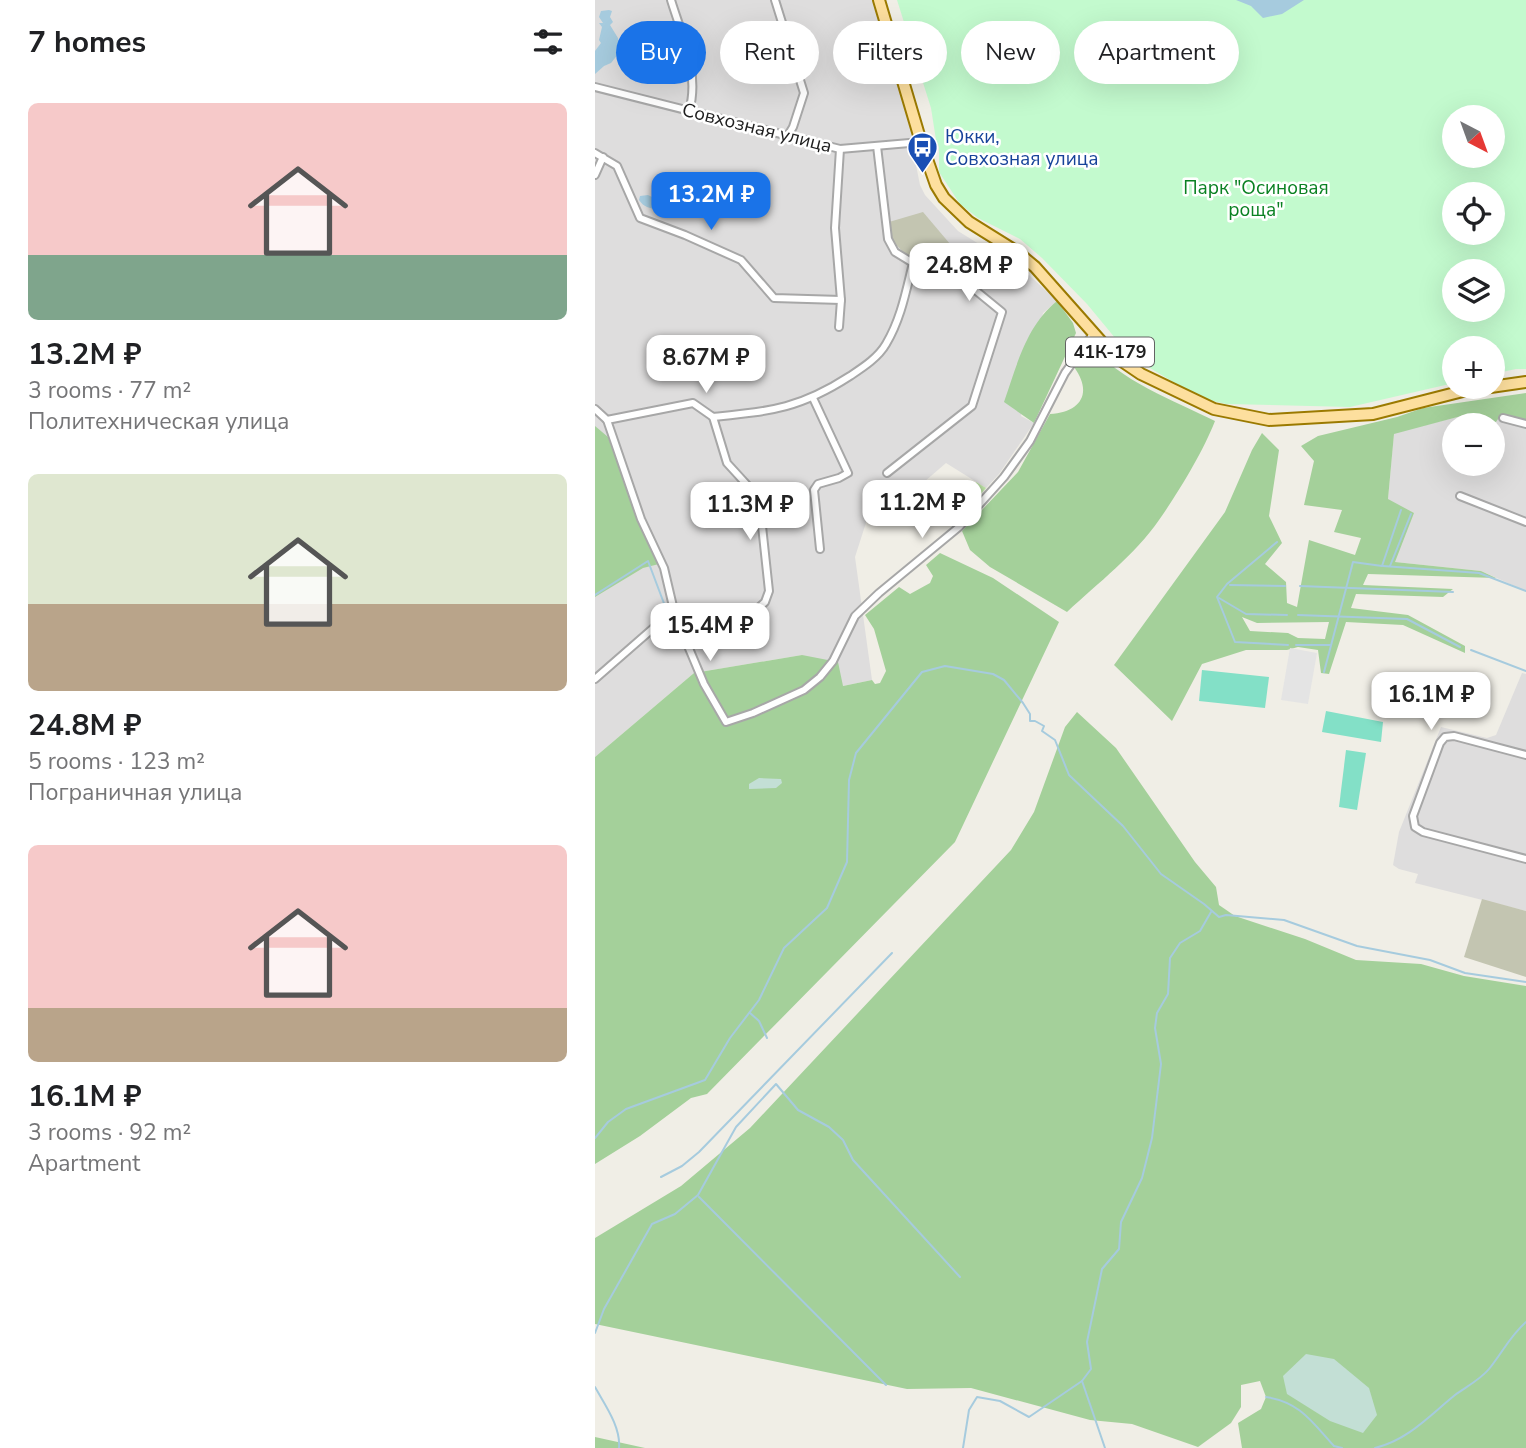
<!DOCTYPE html>
<html lang="en">
<head>
<meta charset="utf-8">
<style>
  :root { --surface:#fff; --page:#f6f6f6; --text:#202124; --muted:#757577; --accent:#1a73e8 }
  body { margin:0; font-family:"Nunito Sans",sans-serif; background:var(--page); color:var(--text); height:100vh; display:flex; flex-direction:column; font-size:26px; white-space:nowrap }
  * { box-sizing:border-box; margin:0 }
  p { font-size:23px; color:var(--muted) }
  .icon { flex:none; width:38px; height:38px; fill:none; stroke:currentColor; stroke-width:2; stroke-linecap:round; stroke-linejoin:round }
  .map { position:relative; flex:1; overflow:hidden }
  .details { display:flex; flex-direction:column; background:var(--surface); width:595px }
  .details>* { flex:none }
  .guide { position:absolute; left:21px; top:21px; width:665px; height:63px; display:flex; gap:14px }
  .needle { width:46px; rotate:139deg }
  .controls { position:absolute; left:847px; top:105px; display:grid; gap:14px }
  .controls a { display:grid; place-items:center; width:63px; height:63px; border-radius:50%; background:var(--surface); box-shadow:0 7px 28px #0002; font-size:35px }
  .price { position:absolute; translate:-50% -60px; padding:0 16px; border-radius:14px; background:#fff; color:#222; font-size:23px; line-height:46px; filter:drop-shadow(0 2px 4px #0008) }
  .price::after { content:''; position:absolute; left:50%; top:42px; width:21px; height:16px; margin-left:-10px; background:inherit; clip-path:polygon(0 0,100% 0,50% 100%) }
  .price.on { background:var(--accent); color:#fff }
  ul { padding:0; list-style:none }
  li { display:grid; align-content:center; gap:14px; height:371px; padding:0 28px }
  li span { display:grid; place-items:center; height:217px; border-radius:10px; color:#555 }
  li>.icon { margin-inline-start:auto }
  span .icon { width:126px; height:126px; fill:#fffc; stroke-width:1 }
  li b { font-size:30px }
  h2 { display:flex; justify-content:space-between; align-items:center; height:84px; padding:0 28px; font-size:30px }
  .tag { padding:0 24px; border-radius:32px; background:var(--surface); box-shadow:0 7px 28px #0002; font-size:24px; line-height:63px }
  .tag.on { background:var(--accent); color:#fff }
  main { display:flex; flex:1; min-height:0 }
  .map>svg:first-child { display:block }
  .residential { fill:#dedddd }
  .construction { fill:#c3c5b1 }
  .grass { fill:#c3ebab }
  .forest { fill:#a4d09a; fill-rule:evenodd }
  .wetland { fill:#c3dfd5 }
  .park { fill:#c3face; fill-rule:evenodd }
  .pitch { fill:#83e0c7 }
  .parking { fill:#e4e4e4 }
  .water { fill:#a6cbde }
  .lines { fill:none; stroke-linecap:round; stroke-linejoin:round }
  .stream { stroke:#a6cbde; stroke-width:2 }
  .minor-casing { stroke:#a7a7a7; stroke-width:10 }
  .primary-casing { stroke:#9b7a00; stroke-width:14 }
  .minor { stroke:#fff; stroke-width:6 }
  .primary { stroke:#fddf9e; stroke-width:10 }
  .labels { text-anchor:middle; dominant-baseline:central; stroke-width:5; stroke-linejoin:round; paint-order:stroke }
  .shield { fill:#fff; stroke:#636363; stroke-width:2 }
  .shield-label { font-size:18px; font-weight:bold; fill:#202020 }
  .street-label { font-size:19px; fill:#202020; stroke:#fff }
  .transit-label { font-size:19px; fill:#164399; stroke:#fff; text-anchor:start }
  .park-label { font-size:19px; fill:#0a8122; stroke:#fff }
</style>
</head>
<body>
<main>
<section class="details">
<h2>7 homes<svg class="icon" aria-label="filters" viewBox="0 0 24 24"><path d="M4 7h16M4 17h16"/><circle cx="9" cy="7" r="2"/><circle cx="15" cy="17" r="2"/></svg></h2>
<ul>
<li><span style="background:linear-gradient(#f6c9c9 70%,#7fa58c 0)"><svg class="icon" aria-label="home" viewBox="0 0 24 24"><path d="M3 11l9-7 9 7M6 9v11h12V9"/></svg></span><div><b>13.2M ₽</b><p>3 rooms · 77 m²</p><p>Политехническая улица</p></div></li>
<li><span style="background:linear-gradient(#dfe7d0 60%,#b9a48a 0)"><svg class="icon" aria-label="home" viewBox="0 0 24 24"><path d="M3 11l9-7 9 7M6 9v11h12V9"/></svg></span><div><b>24.8M ₽</b><p>5 rooms · 123 m²</p><p>Пограничная улица</p></div></li>
<li><span style="background:linear-gradient(#f6c9c9 75%,#b9a48a 0)"><svg class="icon" aria-label="home" viewBox="0 0 24 24"><path d="M3 11l9-7 9 7M6 9v11h12V9"/></svg></span><div><b>16.1M ₽</b><p>3 rooms · 92 m²</p><p>Apartment</p></div></li>
</ul>
</section>
<div class="map">
<svg width="931" height="1448" viewBox="0 0 931 1448">
  <rect width="100%" height="100%" fill="#f0eee6"/>
  <g class="residential">
    <polygon points="0,0 281,0 321,140 245,146 0,83"/>
    <polygon points="0,90 241,150 317,145 325,185 330,195 363,231 434,275 462,301 448,313 426,416 439,423 404,474 391,488 351,463 314,495 285,486 277,504 260,557 277,680 248,686 207,655 99,673 0,757"/>
    <polygon points="870,415 871,425 859,425 859,464 898,464 898,426 905,415 931,420 931,591 886,571 800,562 793,499 799,433"/>
    <polygon points="927,673 931,674 931,911 820,883 823,874 804,869 798,865 804,832 846,727 892,738 901,735"/>
  </g>
  <g class="construction">
    <polygon points="328,212 361,251 349,270 324,264 308,252 295,238 294,222"/>
    <polygon points="887,899 931,911 931,977 869,957"/>
  </g>
  <path class="grass" d="M381,482L391,488L361,522L356,524L354,522C355,515 376,488 381,482Z"/>
  <g class="forest">
    <path d="M462,301L478,323L481,333L439,423L409,402C422,365 431,326 462,301Z"/>
    <path d="M496,344C522,380 580,401 620,421C608,452 583,493 564,520C540,555 503,583 472,612L395,567L375,550L367,531L423,472L455,414C486,412 498,393 479,367Z"/>
    <path d="M931,393V420L906,415L898,426L871,425L870,415L799,434L793,499L819,513L800,562L886,571L901,578L773,574L768,585L858,589L848,597L761,594L756,608L813,615L870,646V653L808,625L751,622L734,674L726,673L723,650L703,647L692,650H651L607,664L577,721L519,665L630,512L657,450L667,433L684,450L674,516L687,543L670,564L691,582L692,603L702,607L714,540L760,555L766,538L739,532L747,510L709,505L719,461L706,446L723,436L802,417L828,408ZM647,617L662,623L734,622L730,639L703,638L693,633L655,631Z"/>
    <polygon points="0,426 13,437 45,525 64,564 48,568 0,597"/>
    <polygon points="345,553 398,578 464,622 360,842 112,1094 96,1098 45,1136 0,1164 0,757 99,673 207,655 243,662 248,686 277,680 280,684 285,683 291,671 279,629 270,615 304,587 315,594 335,583 338,576 331,565"/>
    <polygon points="482,712 521,748 600,862 621,887 624,905 640,916 710,939 761,960 826,964 869,976 931,986 931,1448 647,1448 643,1423 666,1409 671,1397 665,1381 646,1385 646,1407 636,1423 603,1447 537,1424 495,1420 376,1388 312,1389 0,1324 0,1238 86,1186 155,1128 416,850 439,812 470,727"/>
    <polygon points="0,1437 50,1448 0,1448"/>
  </g>
  <g class="wetland">
    <polygon points="164,778 186,779 187,783 181,788 154,789 154,784"/>
    <polygon points="711,1354 739,1359 774,1388 782,1415 768,1433 735,1421 692,1394 688,1376"/>
  </g>
  <path class="park" d="M302,0H931V369H921L898,374V348H859V383L755,407L631,404L605,398L535,356L492,304L447,258L425,239L383,218L365,204L344,172V147L341,140L336,108ZM859,117H898V156H859ZM859,194H898V233H859ZM859,271H898V310H859Z"/>
  <g class="pitch">
    <polygon points="607,670 674,677 670,708 604,701"/>
    <polygon points="731,711 788,722 786,742 727,732"/>
    <polygon points="751,750 771,753 762,810 744,807"/>
  </g>
  <polygon class="parking" points="695,648 722,653 713,704 686,700"/>
  <g class="water">
    <polygon points="641,0 709,0 687,14 668,18 656,6"/>
    <polygon points="14,10 17,11 15,17 18,22 15,25 23,38 24,53 16,63 9,66 0,74 0,51 6,43 4,40 7,27 4,23 8,23 4,17 6,11"/>
    <path d="M53,195L69,203L71,208C60,210 50,209 44,200L45,196Z"/>
    <polygon points="340,480 362,482 376,488 375,493 355,514 325,511 316,506 314,500 331,483"/>
  </g>
  <g class="lines">
    <g class="stream">
      <polyline points="682,542 632,584 622,597 640,642 693,645"/>
      <polyline points="788,566 884,573 931,591"/>
      <polyline points="795,566 816,514"/>
      <polyline points="635,585 690,586"/>
      <polyline points="705,586 858,592"/>
      <polyline points="0,595 53,561 73,614"/>
      <polyline points="624,598 651,614 692,615"/>
      <polyline points="703,615 812,619 865,647"/>
      <polyline points="701,645 735,645"/>
      <polyline points="876,650 931,671"/>
      <polyline points="729,672 758,562 787,566 806,510"/>
      <polyline points="155,1013 164,1021 172,1038"/>
      <polyline points="0,1138 13,1122 31,1109 110,1080 135,1038 164,1000 189,948 232,908 252,862 254,780 261,753 327,672 350,666 398,674 409,680 428,703 435,714 435,721 440,721 449,726 447,731 460,740 474,775 528,826 566,874 609,904 624,917 631,915 689,920 762,946 835,960 870,973 931,982"/>
      <polyline points="66,1177 87,1166 104,1152 297,953"/>
      <polyline points="104,1197 291,1385"/>
      <polyline points="0,1333 9,1309 57,1224 80,1214 103,1195 141,1127 181,1084 203,1110 234,1127 248,1140 258,1160 365,1277"/>
      <polyline points="487,1381 510,1448"/>
      <path d="M0,1387C10,1405 26,1427 24,1448"/>
      <path d="M671,1397C705,1402 717,1422 739,1446L747,1448"/>
      <polyline points="368,1448 374,1410 382,1397 405,1401 434,1417 487,1381 496,1369 492,1342 507,1269 524,1249 526,1222 547,1178 557,1138 566,1064 560,1028 562,1013 573,994 575,958 585,943 605,931 616,912"/>
      <path d="M780,1448C813,1440 834,1416 860,1395C871,1387 886,1379 894,1369C907,1353 915,1336 931,1322"/>
    </g>
    <defs>
      <g id="minor">
        <path d="M76,0C87,36 105,74 94,111"/>
        <polyline points="180,0 209,93 198,127 192,137"/>
        <polyline points="0,87 245,149 326,142"/>
        <polyline points="282,146 293,239 300,252 318,263 358,276 374,285 407,312 377,406 292,473"/>
        <polyline points="0,153 22,166 45,218 90,235 146,260 179,298 246,300"/>
        <polyline points="0,175 8,157"/>
        <polyline points="244,327 246,300 240,228 245,149"/>
        <polyline points="218,398 253,473 244,478 223,484 219,490 225,549"/>
        <path d="M0,409L12,420L98,403L118,417C176,411 204,409 255,376C267,368 283,358 291,344C306,319 311,291 318,263"/>
        <polyline points="908,418 931,424"/>
        <polyline points="12,420 46,519 69,568 80,615 109,684 131,722 158,713 209,690 225,677 238,661 260,616 284,593 364,527 409,477 435,441 470,373 498,334"/>
        <polyline points="865,496 931,522"/>
        <polyline points="0,679 71,617 158,613 170,602 174,591 164,498 132,463 118,417"/>
        <polyline points="931,755 859,736 850,737 845,743 818,816 820,827 828,832 931,859"/>
      </g>
      <polyline id="primary" points="284,0 326,142 341,185 349,198 374,222 422,252 440,267 518,355 546,374 619,409 674,420 778,414 868,391 931,382"/>
    </defs>
    <use href="#minor" class="minor-casing"/>
    <use href="#primary" class="primary-casing"/>
    <use href="#minor" class="minor"/>
    <use href="#primary" class="primary"/>
  </g>
  <defs>
    <symbol id="bus-pin" viewBox="-11 -11 22 30"><path d="M0 17L-7.5 6A9.5 9.5 0 1 1 7.5 6Z" fill="#1a4fb4" stroke="#fff"/><path d="M-5-6H5V4H4V6H2V4H-2V6H-4V4H-5ZM-3.5-4V0h7V-4ZM-3.5 1.2v1.5H-2V1.2ZM2 1.2v1.5H3.5V1.2Z" fill="#fff"/></symbol>
  </defs>
  <g fill-rule="evenodd">
    <use href="#bus-pin" x="310" y="130" width="35" height="47"/>
  </g>
  <g class="labels">
    <rect class="shield" x="471" y="337.5" width="88" height="29" rx="5"/>
    <g class="shield-label">
      <text x="515" y="352">41К-179</text>
    </g>
    <g class="street-label">
      <text transform="translate(162 128) rotate(14)">Совхозная улица</text>
    </g>
    <g class="transit-label">
      <text x="350" y="137">Юкки,<tspan x="350" dy="22">Совхозная улица</tspan></text>
    </g>
    <g class="park-label">
      <text x="661" y="188">Парк "Осиновая<tspan x="661" dy="22">роща"</tspan></text>
    </g>
  </g>
</svg>
<div class="controls">
<a><svg class="needle" viewBox="-14 -14 28 28"><path d="M0-13l5 13h-10z" fill="#e53935"/><path d="M0 13l5-13h-10z" fill="#757577"/></svg></a>
<a><svg class="icon" aria-label="locate" viewBox="0 0 24 24"><circle cx="12" cy="12" r="6"/><path d="M12 2v4M12 18v4M2 12h4M18 12h4"/></svg></a>
<a><svg class="icon" aria-label="layers" viewBox="0 0 24 24"><path d="M12 4l9 5-9 5-9-5zM3 14l9 5 9-5"/></svg></a>
<a>+</a>
<a>−</a>
</div>
<b class="price on" style="left:116px;top:232px">13.2M ₽</b>
<b class="price" style="left:374px;top:303px">24.8M ₽</b>
<b class="price" style="left:111px;top:395px">8.67M ₽</b>
<b class="price" style="left:327px;top:540px">11.2M ₽</b>
<b class="price" style="left:155px;top:542px">11.3M ₽</b>
<b class="price" style="left:115px;top:663px">15.4M ₽</b>
<b class="price" style="left:836px;top:732px">16.1M ₽</b>
<div class="guide">
<a class="tag on">Buy</a>
<a class="tag">Rent</a>
<a class="tag">Filters</a>
<a class="tag">New</a>
<a class="tag">Apartment</a>
</div>
</div>
</main>
</body>
</html>
